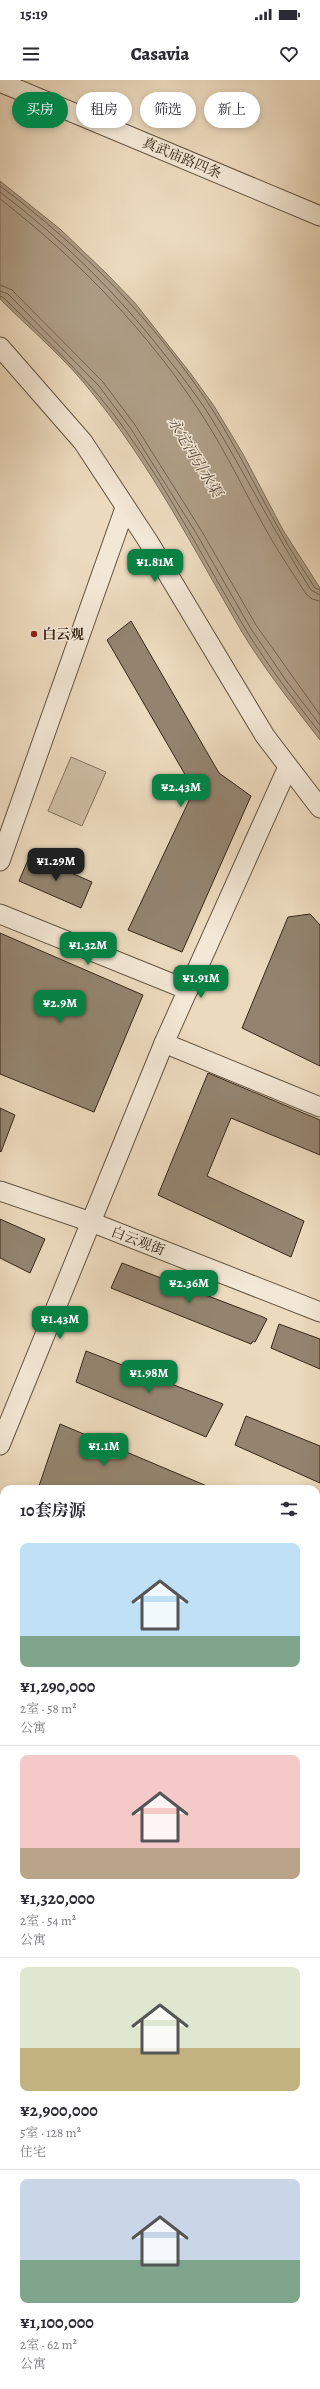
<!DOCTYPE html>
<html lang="zh">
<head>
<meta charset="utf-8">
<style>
  :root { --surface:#fff; --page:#f2f2f3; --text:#2b2b33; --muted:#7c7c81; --line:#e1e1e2; --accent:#0b8043 }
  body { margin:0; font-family:Alegreya,"Noto Serif SC",serif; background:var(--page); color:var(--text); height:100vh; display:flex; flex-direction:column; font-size:15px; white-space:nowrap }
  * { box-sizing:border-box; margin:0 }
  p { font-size:13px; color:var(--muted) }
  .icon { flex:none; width:22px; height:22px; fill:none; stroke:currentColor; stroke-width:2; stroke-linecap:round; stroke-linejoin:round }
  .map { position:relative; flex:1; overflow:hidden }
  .drawer { position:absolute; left:0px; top:1405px; width:320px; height:904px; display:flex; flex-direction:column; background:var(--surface); border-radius:12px 12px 0 0; box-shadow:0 2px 6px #0003 }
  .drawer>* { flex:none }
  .hud { position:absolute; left:12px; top:12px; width:296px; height:36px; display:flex; gap:8px }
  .price { position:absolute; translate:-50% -34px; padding:0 9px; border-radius:8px; background:var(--accent); color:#fff; font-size:13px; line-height:26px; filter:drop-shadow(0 1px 2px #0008) }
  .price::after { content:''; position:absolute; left:50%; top:24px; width:12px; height:9px; margin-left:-6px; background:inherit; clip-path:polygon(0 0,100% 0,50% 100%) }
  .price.current { background:#222; color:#fff }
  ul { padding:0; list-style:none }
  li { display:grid; align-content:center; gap:8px; height:212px; padding:0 20px }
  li+li { border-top:1px solid var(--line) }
  li span { display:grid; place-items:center; height:124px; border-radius:8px; color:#555 }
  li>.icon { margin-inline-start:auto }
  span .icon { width:72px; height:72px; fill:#fffc; stroke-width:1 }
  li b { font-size:17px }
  h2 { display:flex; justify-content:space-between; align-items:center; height:48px; padding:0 20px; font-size:17px }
  .chip { padding:0 14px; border-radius:18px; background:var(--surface); box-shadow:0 2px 6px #0003; font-size:14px; line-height:36px }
  .chip.current { background:var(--accent); color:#fff }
  .status { display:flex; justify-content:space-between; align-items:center; height:28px; padding:0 20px; background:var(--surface); direction:ltr }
  .status svg { height:11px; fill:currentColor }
  header { display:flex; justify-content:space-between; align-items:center; height:52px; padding:0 20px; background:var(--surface); font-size:18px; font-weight:800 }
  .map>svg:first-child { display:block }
  .green { fill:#cdbca2; stroke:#81725e }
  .water { fill:#ae9d86; stroke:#7e6e5a }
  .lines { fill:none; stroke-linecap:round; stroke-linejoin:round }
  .shore { stroke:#726250; stroke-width:1 }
  .building { fill:#94846f; stroke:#352719 }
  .minor-casing { stroke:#635442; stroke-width:21 }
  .highway-casing { stroke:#352719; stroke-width:24 }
  .minor { stroke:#f3e7d5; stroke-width:19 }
  .highway { stroke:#ecdabe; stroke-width:22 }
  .highway-bridge-casing { stroke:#352719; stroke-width:24; stroke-linecap:butt }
  .highway-bridge { stroke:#ecdabe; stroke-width:22 }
  .poi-dot { fill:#8f2418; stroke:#f3e7d5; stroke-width:1.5 }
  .labels { text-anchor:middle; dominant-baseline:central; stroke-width:3; stroke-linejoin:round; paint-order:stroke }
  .street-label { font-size:14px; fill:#352719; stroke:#f3e7d5 }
  .poi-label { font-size:14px; font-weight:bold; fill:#352719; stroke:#f3e7d5; text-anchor:start }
  .water-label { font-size:15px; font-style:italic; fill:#594a3a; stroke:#f3e7d5 }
</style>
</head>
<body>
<div class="status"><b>15:19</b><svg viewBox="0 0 49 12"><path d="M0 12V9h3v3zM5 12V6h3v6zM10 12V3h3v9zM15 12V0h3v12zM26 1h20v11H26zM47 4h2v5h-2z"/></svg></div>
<header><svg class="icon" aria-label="menu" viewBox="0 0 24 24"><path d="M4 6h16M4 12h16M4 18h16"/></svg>Casavia<svg class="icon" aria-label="heart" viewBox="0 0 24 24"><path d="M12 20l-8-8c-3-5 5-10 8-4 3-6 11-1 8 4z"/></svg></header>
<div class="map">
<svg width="320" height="2309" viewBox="0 0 320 2309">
  <rect width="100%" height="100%" fill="#ecdabe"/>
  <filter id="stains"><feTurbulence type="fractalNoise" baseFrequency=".005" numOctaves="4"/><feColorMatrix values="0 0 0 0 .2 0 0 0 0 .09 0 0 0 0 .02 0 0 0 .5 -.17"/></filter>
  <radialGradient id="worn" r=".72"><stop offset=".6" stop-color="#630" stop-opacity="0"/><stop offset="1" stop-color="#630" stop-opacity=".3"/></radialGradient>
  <polygon class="green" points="71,677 106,692 82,746 48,731"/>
  <path class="water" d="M0,101L60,149L107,194L135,223L191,294L214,326L243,374L283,450L320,508V660C293,625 265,590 242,552C195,471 152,387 93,314C66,279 31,250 0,219Z"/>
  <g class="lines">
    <g class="shore">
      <path d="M0,106C82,167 156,243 212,329C237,368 257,410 280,451C290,470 303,489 315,508L320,510"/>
      <path d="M0,112C62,159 117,213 165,275C180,294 195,313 208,333C244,391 274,452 311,510L320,515"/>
      <path d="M0,119C78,179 149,253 202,335C228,375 247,417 270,457C281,476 294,495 306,514L312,519L320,521"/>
      <polyline points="0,205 12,210 103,302 135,345 201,450 256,545 320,635"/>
      <polyline points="0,211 8,214 99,306 131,349 196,453 251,549 287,602 320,645"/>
      <path d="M0,216L4,218C47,261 91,301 126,351C171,414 206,484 246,550C268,586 294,620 320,653"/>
    </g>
  </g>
  <g class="building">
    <polygon points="131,541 219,693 251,716 182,872 128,850 194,710 107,560"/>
    <polygon points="30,775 92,802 81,828 19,801"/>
    <polygon points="310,834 320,845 320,986 242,948 288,837"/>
    <polygon points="0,853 143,915 94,1032 0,994"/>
    <polygon points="208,993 320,1040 320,1075 231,1038 207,1096 304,1141 291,1177 158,1115"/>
    <polygon points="0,1028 15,1035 1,1072 0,1071"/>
    <polygon points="0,1139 45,1159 30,1193 0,1178"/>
    <polygon points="122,1183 263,1237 267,1239 255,1262 253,1261 251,1264 111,1208"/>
    <polygon points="279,1244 320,1259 320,1289 271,1268"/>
    <polygon points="86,1271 223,1324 206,1357 76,1302"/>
    <polygon points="246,1336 320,1366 320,1403 235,1365"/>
    <polygon points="60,1344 214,1409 38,1409"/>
  </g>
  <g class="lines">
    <defs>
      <g id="minor">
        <polyline points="0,2 320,136"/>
        <polyline points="0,267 83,362 148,461 265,656 320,728"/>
        <polyline points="0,781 125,428"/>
        <polyline points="0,834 188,910"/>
        <polyline points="164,963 320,1027"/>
        <polyline points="0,1111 91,1142 320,1232"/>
        <polyline points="0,1365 164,963 288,687"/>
        <polyline points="0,1547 4,1548"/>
        <polyline points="316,1610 320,1609"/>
        <polyline points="0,1691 4,1693"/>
        <polyline points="316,1960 320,1956"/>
        <polyline points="316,2098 320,2099"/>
        <polyline points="0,2154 4,2156"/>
        <polyline points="150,2309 151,2305"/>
      </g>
      <g id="highway">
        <polyline points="0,1602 4,1603"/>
        <polyline points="0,1648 4,1649"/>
        <polyline points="316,1744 320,1747"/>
        <polyline points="316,1798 320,1800"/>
        <polyline points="316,2075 320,2070"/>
        <polyline points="316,2139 320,2134"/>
        <polyline points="316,2204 320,2196"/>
        <polyline points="181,2309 183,2305"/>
        <polyline points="230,2309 232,2305"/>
        <polyline points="266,2309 268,2305"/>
      </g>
    </defs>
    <use href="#minor" class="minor-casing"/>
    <use href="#highway" class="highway-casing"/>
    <use href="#minor" class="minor"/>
    <use href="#highway" class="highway"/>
    <defs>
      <polyline id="highway-bridge" points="316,1690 320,1691"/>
    </defs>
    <use href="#highway-bridge" class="highway-bridge-casing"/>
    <use href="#highway-bridge" class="highway-bridge"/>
  </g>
  <circle class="poi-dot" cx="34" cy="554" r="4"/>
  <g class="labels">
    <g class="street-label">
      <text transform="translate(182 78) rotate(23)">真武庙路四条</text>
      <text transform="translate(138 1161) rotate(21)">白云观街</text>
    </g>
    <g class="poi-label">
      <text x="42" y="554">白云观</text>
    </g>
    <g class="water-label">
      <text transform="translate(195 377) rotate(59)">永定河引水渠</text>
    </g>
  </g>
  <rect width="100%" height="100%" filter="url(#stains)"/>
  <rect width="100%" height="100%" fill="url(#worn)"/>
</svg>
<b class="price" style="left:155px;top:503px">¥1.81M</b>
<b class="price" style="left:181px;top:728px">¥2.43M</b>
<b class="price current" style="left:56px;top:802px">¥1.29M</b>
<b class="price" style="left:88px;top:886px">¥1.32M</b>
<b class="price" style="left:201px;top:919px">¥1.91M</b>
<b class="price" style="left:60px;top:944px">¥2.9M</b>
<b class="price" style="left:189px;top:1224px">¥2.36M</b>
<b class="price" style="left:60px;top:1260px">¥1.43M</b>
<b class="price" style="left:149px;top:1314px">¥1.98M</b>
<b class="price" style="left:104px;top:1387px">¥1.1M</b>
<div class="hud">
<a class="chip current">买房</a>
<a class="chip">租房</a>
<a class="chip">筛选</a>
<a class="chip">新上</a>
</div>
<section class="drawer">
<h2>10套房源<svg class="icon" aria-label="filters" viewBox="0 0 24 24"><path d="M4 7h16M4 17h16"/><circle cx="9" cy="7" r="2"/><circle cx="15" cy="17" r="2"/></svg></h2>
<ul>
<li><span style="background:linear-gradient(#bfe0f5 75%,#7fa58c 0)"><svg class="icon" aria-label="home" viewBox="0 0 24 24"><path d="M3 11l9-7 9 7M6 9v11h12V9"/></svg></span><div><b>¥1,290,000</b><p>2室 · 58 m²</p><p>公寓</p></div></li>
<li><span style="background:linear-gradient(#f6c9c9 75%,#b9a48a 0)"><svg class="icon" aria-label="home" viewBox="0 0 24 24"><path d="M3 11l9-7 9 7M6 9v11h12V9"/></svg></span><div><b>¥1,320,000</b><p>2室 · 54 m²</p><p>公寓</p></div></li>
<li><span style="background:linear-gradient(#dfe7d0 65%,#c2b280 0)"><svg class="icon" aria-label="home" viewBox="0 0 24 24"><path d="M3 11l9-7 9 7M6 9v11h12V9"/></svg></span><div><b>¥2,900,000</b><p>5室 · 128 m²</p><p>住宅</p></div></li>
<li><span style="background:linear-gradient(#c9d6e8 65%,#7fa58c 0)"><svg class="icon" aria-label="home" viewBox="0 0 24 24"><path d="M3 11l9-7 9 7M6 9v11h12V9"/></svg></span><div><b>¥1,100,000</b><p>2室 · 62 m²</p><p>公寓</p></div></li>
</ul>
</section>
</div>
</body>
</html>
